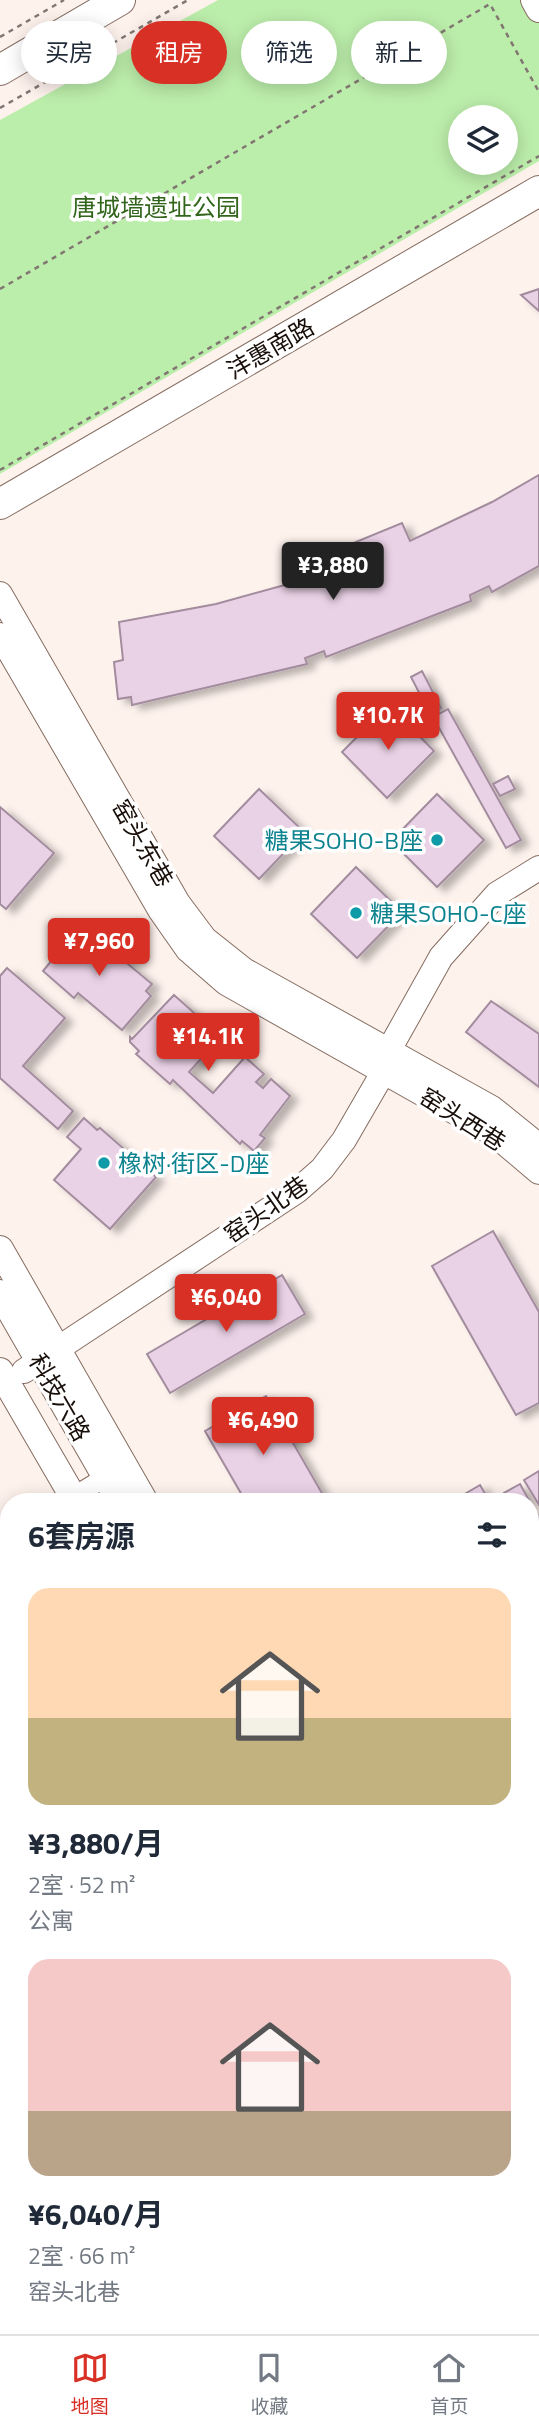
<!DOCTYPE html>
<html lang="zh">
<head>
<meta charset="utf-8">
<style>
  :root { --surface:#fff; --page:#f2f2f3; --text:#1f2937; --muted:#747a83; --line:#e0e1e3; --accent:#d93025 }
  body { margin:0; font-family:"Titillium Web","Noto Sans SC",sans-serif; background:var(--page); color:var(--text); height:100vh; display:flex; flex-direction:column; font-size:26px; white-space:nowrap }
  * { box-sizing:border-box; margin:0 }
  p { font-size:23px; color:var(--muted) }
  .icon { flex:none; width:38px; height:38px; fill:none; stroke:currentColor; stroke-width:2; stroke-linecap:round; stroke-linejoin:round }
  .map { position:relative; flex:1; overflow:hidden }
  .details { position:absolute; left:0px; top:1493px; width:539px; height:842px; display:flex; flex-direction:column; background:var(--surface); border-radius:28px 28px 0 0; box-shadow:0 4px 18px #0003 }
  .details>* { flex:none }
  .top-card { position:absolute; left:21px; top:21px; width:497px; height:63px; display:flex; gap:14px }
  .fabs { position:absolute; left:448px; top:105px; display:grid; gap:14px }
  .fabs a { display:grid; place-items:center; width:70px; height:70px; border-radius:50%; background:var(--surface); box-shadow:0 4px 18px #0003; font-size:35px }
  .price { position:absolute; translate:-50% -60px; padding:0 16px; border-radius:7px; background:var(--accent); color:#fff; font-size:23px; line-height:46px; filter:drop-shadow(0 2px 4px #0008) }
  .price::after { content:''; position:absolute; left:50%; top:42px; width:21px; height:16px; margin-left:-10px; background:inherit; clip-path:polygon(0 0,100% 0,50% 100%) }
  .price.current { background:#222; color:#fff }
  ul { padding:0; list-style:none }
  li { display:grid; align-content:center; gap:14px; height:371px; padding:0 28px }
  li span { display:grid; place-items:center; height:217px; border-radius:21px; color:#555 }
  li>.icon { margin-inline-start:auto }
  span .icon { width:126px; height:126px; fill:#fffc; stroke-width:1 }
  li b { font-size:30px }
  h2 { display:flex; justify-content:space-between; align-items:center; height:84px; padding:0 28px; font-size:30px }
  .tag { padding:0 24px; border-radius:32px; background:var(--surface); box-shadow:0 4px 18px #0003; font-size:24px; line-height:63px }
  .tag.current { background:var(--accent); color:#fff }
  .tab-bar { display:flex; justify-content:space-around; align-items:center; height:98px; border-top:2px solid var(--line); background:var(--surface); font-size:19px; color:var(--muted) }
  .tab-bar a { display:grid; justify-items:center; gap:4px }
  .tab-bar .current { color:var(--accent) }
  .map>svg:first-child { display:block }
  .green { fill:#bceeab; fill-rule:evenodd }
  .building { fill:#ead2e6; stroke:#a28c9e; stroke-width:2; filter:url(#shadow) }
  .lines { fill:none; stroke-linecap:round; stroke-linejoin:round }
  .minor-casing { stroke:#856c60; stroke-width:21 }
  .tertiary-casing { stroke:#856c60; stroke-width:26 }
  .secondary-casing { stroke:#856c60; stroke-width:28 }
  .primary-casing { stroke:#856c60; stroke-width:32 }
  .path { stroke:#817671; stroke-width:2.5; stroke-dasharray:5 5; stroke-linecap:butt }
  .minor { stroke:#fff; stroke-width:19 }
  .tertiary { stroke:#fff; stroke-width:24 }
  .secondary { stroke:#fff; stroke-width:26 }
  .primary { stroke:#fff; stroke-width:30 }
  .culture-dot { fill:#0f9aa8; stroke:#fff; stroke-width:2.5 }
  .labels { text-anchor:middle; dominant-baseline:central; stroke-width:7; stroke-linejoin:round; paint-order:stroke }
  .park-label { font-size:24px; fill:#31651b; stroke:#fff }
  .street-label { font-size:24px; fill:#180e0a; stroke:#fff }
  .culture-label { font-size:24px; fill:#0d838f; stroke:#fff; text-anchor:start }
</style>
</head>
<body>
<div class="map">
<svg width="539" height="2334" viewBox="0 0 539 2334">
  <defs>
    <filter id="shadow"><feDropShadow dx="8" dy="4.5" stdDeviation="3.5" flood-color="#0004"/></filter>
  </defs>
  <rect width="100%" height="100%" fill="#fef2ed"/>
  <path class="green" d="M218,0H539V161L0,474V120ZM460,117H506V163H460Z"/>
  <g class="building">
    <polygon points="539,289 539,311 521,295"/>
    <polygon points="539,475 539,566 492,592 489,586 470,595 471,601 326,657 324,651 305,658 307,664 132,705 131,697 118,699 114,662 123,660 119,622 216,604 310,578 335,569 329,553 402,523 410,541 492,502"/>
    <polygon points="422,671 441,708 430,714 411,677"/>
    <polygon points="389,705 434,751 387,798 342,752"/>
    <polygon points="448,709 521,840 506,848 433,717"/>
    <polygon points="508,776 515,789 500,796 493,784"/>
    <polygon points="259,789 304,832 259,879 214,836"/>
    <polygon points="437,794 484,840 437,887 391,841"/>
    <polygon points="0,807 54,853 6,909 0,904"/>
    <polygon points="356,867 402,912 357,958 311,914"/>
    <polygon points="81,925 152,984 146,991 151,996 122,1030 78,993 74,998 43,971"/>
    <polygon points="7,968 65,1018 23,1066 73,1111 58,1129 0,1078 0,976"/>
    <polygon points="174,995 221,1037 189,1072 213,1093 245,1057 264,1074 256,1082 263,1088 271,1079 290,1096 260,1135 265,1138 254,1151 242,1141 240,1144 173,1080 170,1084 136,1054 139,1051 130,1042 130,1037 132,1039"/>
    <polygon points="491,1001 539,1034 539,1087 466,1032"/>
    <polygon points="84,1118 97,1130 100,1128 156,1177 110,1229 54,1180 81,1149 67,1137"/>
    <polygon points="493,1231 539,1312 539,1403 516,1415 432,1266"/>
    <polygon points="282,1275 305,1314 170,1393 147,1354"/>
    <polygon points="266,1396 327,1502 246,1502 205,1431"/>
    <polygon points="539,1471 539,1505 524,1480"/>
    <polygon points="520,1484 530,1502 509,1502 504,1493"/>
    <polygon points="480,1485 490,1502 451,1502"/>
    <polygon points="530,1502 539,1517 539,1554 530,1539"/>
    <polygon points="539,1622 539,1814 530,1819 530,1627"/>
    <polygon points="539,1623 539,1774 530,1779 530,1628"/>
    <polygon points="9,2316 9,2326 92,2326 97,2334 0,2334 0,2321"/>
    <polygon points="192,2326 282,2326 286,2334 197,2334"/>
    <polygon points="195,2326 279,2326 284,2334 200,2334"/>
  </g>
  <g class="lines">
    <defs>
      <g id="minor">
        <polyline points="65,1502 106,1477"/>
        <polyline points="0,1539 9,1534"/>
        <polyline points="530,1852 539,1848"/>
        <polyline points="530,1938 539,1933"/>
        <polyline points="0,2177 9,2172"/>
        <polyline points="0,2246 9,2241"/>
      </g>
      <g id="tertiary">
        <polyline points="0,594 178,903 205,939 244,970 492,1108 539,1146"/>
        <polyline points="0,635 160,910 188,950 226,983 494,1134 539,1172"/>
        <polyline points="24,1371 297,1191 322,1169 344,1140 384,1071 389,1050 441,957 497,894 539,868"/>
      </g>
      <g id="secondary">
        <polyline points="534,0 539,9"/>
        <polyline points="0,1249 145,1502"/>
        <polyline points="0,1293 120,1502"/>
        <polyline points="0,1371 76,1502"/>
        <polyline points="530,1880 539,1875"/>
        <polyline points="530,1910 539,1905"/>
        <polyline points="530,2167 539,2182"/>
        <polyline points="0,2194 9,2189"/>
        <polyline points="530,2208 539,2223"/>
        <polyline points="0,2218 9,2213"/>
        <polyline points="530,2248 539,2263"/>
        <polyline points="530,2287 539,2303"/>
      </g>
      <g id="primary">
        <polyline points="0,70 120,0"/>
        <polyline points="0,504 539,191"/>
      </g>
    </defs>
    <use href="#minor" class="minor-casing"/>
    <use href="#tertiary" class="tertiary-casing"/>
    <use href="#secondary" class="secondary-casing"/>
    <use href="#primary" class="primary-casing"/>
    <g class="path">
      <polyline points="0,37 64,0"/>
      <polyline points="0,108 188,0"/>
      <polyline points="0,289 490,4 539,92"/>
      <polyline points="0,470 539,156"/>
    </g>
    <use href="#minor" class="minor"/>
    <use href="#tertiary" class="tertiary"/>
    <use href="#secondary" class="secondary"/>
    <use href="#primary" class="primary"/>
  </g>
  <g class="culture-dot">
    <circle cx="437" cy="840" r="7"/>
    <circle cx="356" cy="913" r="7"/>
    <circle cx="104" cy="1163" r="7"/>
  </g>
  <g class="labels">
    <g class="park-label">
      <text x="156" y="207">唐城墙遗址公园</text>
    </g>
    <g class="street-label">
      <text transform="translate(270 348) rotate(-30)">沣惠南路</text>
      <text transform="translate(143 843) rotate(60)">窑头东巷</text>
      <text transform="translate(463 1119) rotate(32)">窑头西巷</text>
      <text transform="translate(266 1209) rotate(-35)">窑头北巷</text>
      <text transform="translate(60 1397) rotate(60)">科技六路</text>
    </g>
    <g class="culture-label">
      <text x="423" y="840" text-anchor="end">糖果SOHO-B座</text>
      <text x="370" y="913">糖果SOHO-C座</text>
      <text x="118" y="1163">橡树·街区-D座</text>
    </g>
  </g>
</svg>
<div class="fabs">
<a><svg class="icon" aria-label="layers" viewBox="0 0 24 24"><path d="M12 4l9 5-9 5-9-5zM3 14l9 5 9-5"/></svg></a>
</div>
<b class="price current" style="left:333px;top:602px">¥3,880</b>
<b class="price" style="left:388px;top:752px">¥10.7K</b>
<b class="price" style="left:99px;top:978px">¥7,960</b>
<b class="price" style="left:208px;top:1073px">¥14.1K</b>
<b class="price" style="left:226px;top:1334px">¥6,040</b>
<b class="price" style="left:263px;top:1457px">¥6,490</b>
<div class="top-card">
<a class="tag">买房</a>
<a class="tag current">租房</a>
<a class="tag">筛选</a>
<a class="tag">新上</a>
</div>
<section class="details">
<h2>6套房源<svg class="icon" aria-label="filters" viewBox="0 0 24 24"><path d="M4 7h16M4 17h16"/><circle cx="9" cy="7" r="2"/><circle cx="15" cy="17" r="2"/></svg></h2>
<ul>
<li><span style="background:linear-gradient(#ffd9b3 60%,#c2b280 0)"><svg class="icon" aria-label="home" viewBox="0 0 24 24"><path d="M3 11l9-7 9 7M6 9v11h12V9"/></svg></span><div><b>¥3,880/月</b><p>2室 · 52 m²</p><p>公寓</p></div></li>
<li><span style="background:linear-gradient(#f6c9c9 70%,#b9a48a 0)"><svg class="icon" aria-label="home" viewBox="0 0 24 24"><path d="M3 11l9-7 9 7M6 9v11h12V9"/></svg></span><div><b>¥6,040/月</b><p>2室 · 66 m²</p><p>窑头北巷</p></div></li>
</ul>
</section>
</div>
<nav class="tab-bar">
<a class="current"><svg class="icon" aria-label="map" viewBox="0 0 24 24"><path d="M3 6l6-2 6 2 6-2v14l-6 2-6-2-6 2zM9 4v14M15 6v14"/></svg>地图</a>
<a><svg class="icon" aria-label="saved" viewBox="0 0 24 24"><path d="M7 4h10v16l-5-4-5 4z"/></svg>收藏</a>
<a><svg class="icon" aria-label="home" viewBox="0 0 24 24"><path d="M3 11l9-7 9 7M6 9v11h12V9"/></svg>首页</a>
</nav>
</body>
</html>
